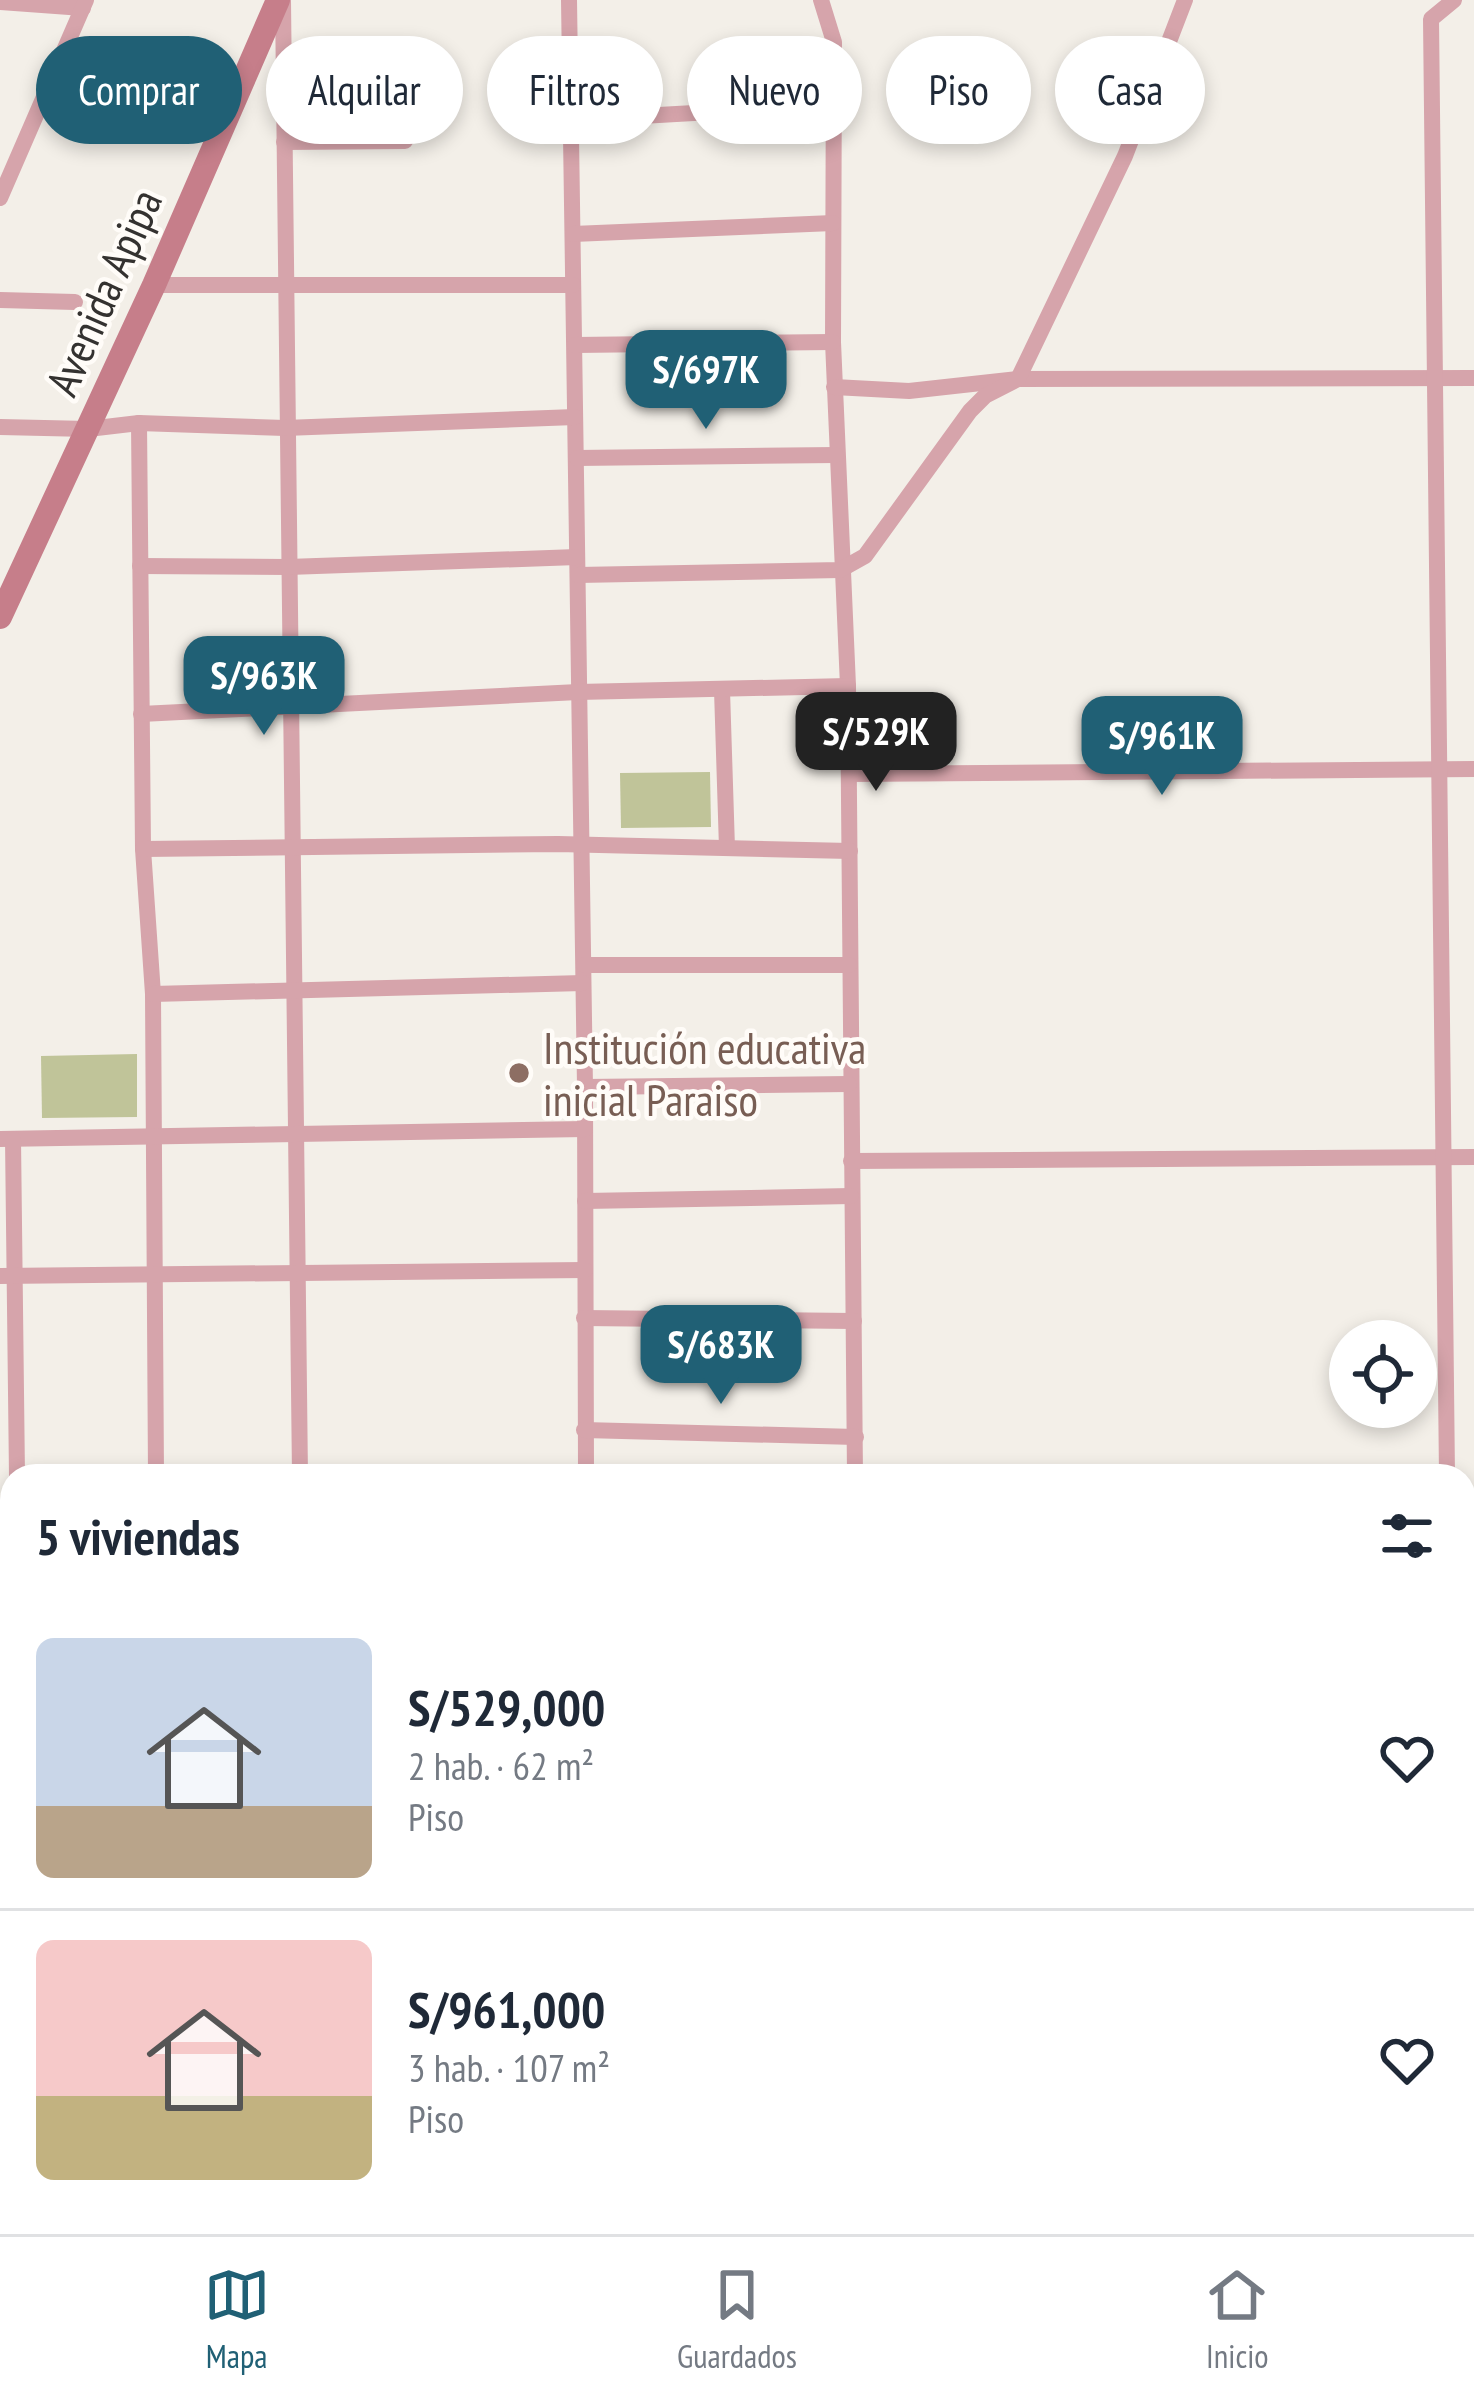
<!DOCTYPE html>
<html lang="es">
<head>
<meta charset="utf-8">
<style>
  :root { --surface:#fff; --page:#f6f6f7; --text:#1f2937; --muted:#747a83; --line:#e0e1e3; --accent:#206075 }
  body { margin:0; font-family:"PT Sans Narrow",sans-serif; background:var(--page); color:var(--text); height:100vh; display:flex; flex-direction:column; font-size:45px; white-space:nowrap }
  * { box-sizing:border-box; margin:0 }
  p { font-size:39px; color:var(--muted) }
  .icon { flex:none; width:66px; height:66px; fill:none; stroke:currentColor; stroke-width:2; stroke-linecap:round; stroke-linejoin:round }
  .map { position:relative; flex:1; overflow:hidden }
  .drawer { position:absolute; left:0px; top:1464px; width:1476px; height:771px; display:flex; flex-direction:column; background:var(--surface); border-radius:36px 36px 0 0; box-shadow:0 6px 18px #0003 }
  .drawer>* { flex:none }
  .hud { position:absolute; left:36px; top:36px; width:1404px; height:108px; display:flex; gap:24px }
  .buttons { position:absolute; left:1329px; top:1320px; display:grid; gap:24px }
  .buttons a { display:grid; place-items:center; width:108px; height:108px; border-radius:50%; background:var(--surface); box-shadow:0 6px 18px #0003; font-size:60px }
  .price { position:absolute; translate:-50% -102px; padding:0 27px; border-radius:24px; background:var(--accent); color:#fff; font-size:39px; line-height:78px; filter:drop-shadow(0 3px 6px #0008) }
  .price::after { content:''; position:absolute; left:50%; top:72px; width:36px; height:27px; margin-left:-18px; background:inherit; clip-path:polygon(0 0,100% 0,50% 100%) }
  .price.on { background:#222; color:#fff }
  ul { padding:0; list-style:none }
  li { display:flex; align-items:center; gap:36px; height:300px; padding:0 36px }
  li+li { border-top:3px solid var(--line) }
  li span { display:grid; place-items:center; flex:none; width:336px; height:240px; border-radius:18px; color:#555 }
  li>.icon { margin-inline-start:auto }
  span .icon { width:144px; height:144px; fill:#fffc; stroke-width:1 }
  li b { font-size:51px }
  h2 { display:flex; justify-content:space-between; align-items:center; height:144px; padding:0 36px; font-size:51px }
  .pill { padding:0 42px; border-radius:54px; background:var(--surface); box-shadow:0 6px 18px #0003; font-size:42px; line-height:108px }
  .pill.on { background:var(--accent); color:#fff }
  .dock { display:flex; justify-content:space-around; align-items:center; height:168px; border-top:3px solid var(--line); background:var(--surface); font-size:33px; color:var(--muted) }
  .dock a { display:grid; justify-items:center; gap:6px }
  .dock .on { color:var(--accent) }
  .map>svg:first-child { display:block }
  .green { fill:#c0c499 }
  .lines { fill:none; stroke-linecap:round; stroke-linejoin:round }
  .stream { stroke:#bedafd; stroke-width:6 }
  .path { stroke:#a5a29d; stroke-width:3; stroke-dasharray:12 6; stroke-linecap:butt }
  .street { stroke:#d6a4ab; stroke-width:16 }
  .secondary { stroke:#c67e8a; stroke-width:24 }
  .education-dot { fill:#8d6e63; stroke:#fffcf8; stroke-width:4.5 }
  .labels { text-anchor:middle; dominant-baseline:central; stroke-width:9; stroke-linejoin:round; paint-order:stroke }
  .street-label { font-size:45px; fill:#343230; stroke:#fffcf8 }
  .education-label { font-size:45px; fill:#785e54; stroke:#fffcf8; text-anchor:start }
</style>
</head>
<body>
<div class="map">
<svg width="1474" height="2234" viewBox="0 0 1474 2234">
  <rect width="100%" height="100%" fill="#f3efe8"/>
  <g class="green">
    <polygon points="710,772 711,827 621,828 620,773"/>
    <polygon points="137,1054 137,1117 42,1118 41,1056"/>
  </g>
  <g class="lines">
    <g class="stream">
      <polyline points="1464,1691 1474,1683"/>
      <polyline points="272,2234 336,2223"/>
    </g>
    <polyline class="path" points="2,1823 12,1821"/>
    <g class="street">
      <polyline points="569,0 585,1087 586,1476"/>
      <polyline points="821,0 834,42 833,342 848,686 855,1476"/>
      <polyline points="283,1 300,1476"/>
      <polyline points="0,2 83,8"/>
      <polyline points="571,120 729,111 835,112"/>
      <polyline points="284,142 405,141"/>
      <polyline points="0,198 86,0"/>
      <polyline points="573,234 833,223"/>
      <polyline points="154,285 573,285"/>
      <polyline points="0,300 75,302"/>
      <polyline points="575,345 833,342"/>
      <polyline points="834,387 909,391 1018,379 1474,378"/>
      <polyline points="139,423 143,849 153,994 156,1476"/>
      <polyline points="0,427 88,429 139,423 285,428 575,417"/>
      <polyline points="577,458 836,455"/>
      <polyline points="140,566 288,567 577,557"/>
      <polyline points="578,575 840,570 865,556 970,411 985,396 1018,379 1125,156 1185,0"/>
      <polyline points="722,690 727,848"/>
      <polyline points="141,714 578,692 848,686"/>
      <polyline points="849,774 1474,769"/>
      <polyline points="143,849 558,844 850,851"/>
      <polyline points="584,965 849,965"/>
      <polyline points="153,994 583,983"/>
      <polyline points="585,1087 849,1084"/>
      <polyline points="0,1139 585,1129"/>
      <polyline points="13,1139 17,1476"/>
      <polyline points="851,1161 1474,1157"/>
      <polyline points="585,1201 851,1196"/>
      <polyline points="0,1276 585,1270"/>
      <polyline points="584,1318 854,1321"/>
      <polyline points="584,1430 856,1437"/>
      <polyline points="1447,1476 1431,19 1454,0"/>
      <polyline points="0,1563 12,1563"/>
      <polyline points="0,1699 12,1697"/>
      <polyline points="0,1842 12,1843"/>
      <polyline points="1464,1935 1474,1926"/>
      <polyline points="0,1974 12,1974"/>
      <polyline points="1464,2149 1474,2155"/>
      <polyline points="1313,2234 1319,2223"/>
      <polyline points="1469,2234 1474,2225"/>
    </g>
    <g class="secondary">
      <polyline points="0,617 154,285 278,0"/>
      <polyline points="0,2108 12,2110"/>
      <polyline points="98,2234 100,2223"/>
    </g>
  </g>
  <circle class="education-dot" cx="519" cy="1073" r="12"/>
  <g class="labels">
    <g class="street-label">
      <text transform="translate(103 292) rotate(-66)">Avenida Apipa</text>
    </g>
    <g class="education-label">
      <text x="543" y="1047">Institución educativa<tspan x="543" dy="52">inicial Paraiso</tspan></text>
    </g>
  </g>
</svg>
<div class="buttons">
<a><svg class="icon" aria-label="locate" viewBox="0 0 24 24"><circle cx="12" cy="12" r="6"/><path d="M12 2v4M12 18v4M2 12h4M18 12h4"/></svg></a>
</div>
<b class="price" style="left:706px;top:432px">S/697K</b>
<b class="price" style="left:264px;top:738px">S/963K</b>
<b class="price on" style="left:876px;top:794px">S/529K</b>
<b class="price" style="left:1162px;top:798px">S/961K</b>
<b class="price" style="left:721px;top:1407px">S/683K</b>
<div class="hud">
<a class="pill on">Comprar</a>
<a class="pill">Alquilar</a>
<a class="pill">Filtros</a>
<a class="pill">Nuevo</a>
<a class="pill">Piso</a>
<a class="pill">Casa</a>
</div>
<section class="drawer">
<h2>5 viviendas<svg class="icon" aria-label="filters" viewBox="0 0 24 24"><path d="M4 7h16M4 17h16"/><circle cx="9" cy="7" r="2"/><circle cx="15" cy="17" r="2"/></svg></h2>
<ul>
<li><span style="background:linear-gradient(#c9d6e8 70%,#b9a48a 0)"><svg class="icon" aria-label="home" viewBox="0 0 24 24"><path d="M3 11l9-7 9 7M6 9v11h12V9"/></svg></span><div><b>S/529,000</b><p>2 hab. · 62 m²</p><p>Piso</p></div><svg class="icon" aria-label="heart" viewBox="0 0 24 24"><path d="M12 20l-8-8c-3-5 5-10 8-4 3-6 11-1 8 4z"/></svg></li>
<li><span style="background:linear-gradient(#f6c9c9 65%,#c2b280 0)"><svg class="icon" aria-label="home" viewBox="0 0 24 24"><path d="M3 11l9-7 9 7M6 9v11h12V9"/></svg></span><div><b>S/961,000</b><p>3 hab. · 107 m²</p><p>Piso</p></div><svg class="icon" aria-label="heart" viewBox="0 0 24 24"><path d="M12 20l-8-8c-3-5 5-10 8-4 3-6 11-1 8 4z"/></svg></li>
</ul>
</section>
</div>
<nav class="dock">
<a class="on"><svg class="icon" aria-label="map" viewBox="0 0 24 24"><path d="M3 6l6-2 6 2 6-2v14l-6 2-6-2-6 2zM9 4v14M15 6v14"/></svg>Mapa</a>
<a><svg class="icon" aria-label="saved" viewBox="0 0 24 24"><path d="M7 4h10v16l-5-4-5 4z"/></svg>Guardados</a>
<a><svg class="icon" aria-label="home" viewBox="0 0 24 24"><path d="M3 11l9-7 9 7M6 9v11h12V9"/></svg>Inicio</a>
</nav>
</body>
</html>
